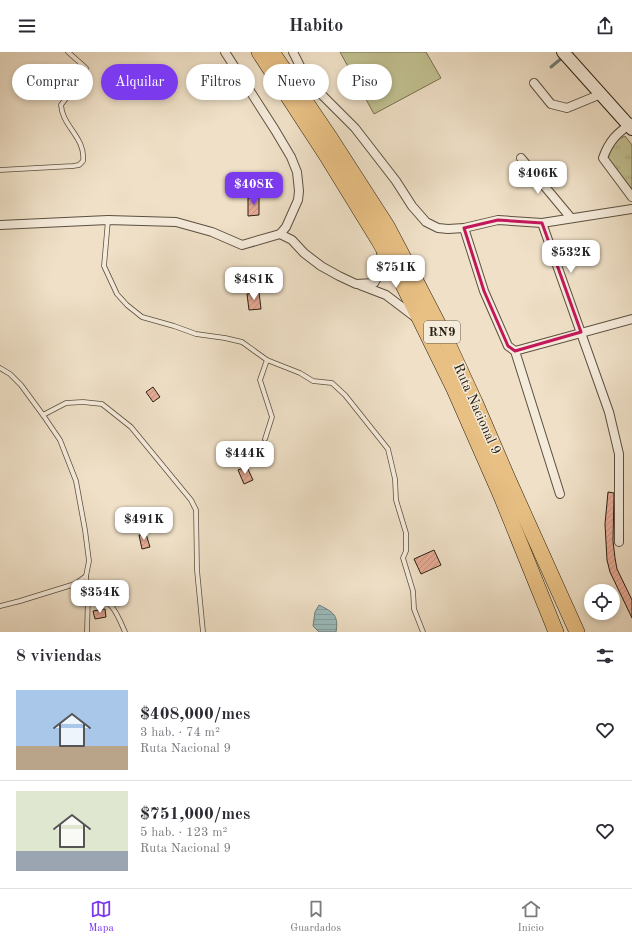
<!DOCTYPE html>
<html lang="es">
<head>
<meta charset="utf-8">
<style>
  :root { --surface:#fff; --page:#f2f2f3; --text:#2b2b33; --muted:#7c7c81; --line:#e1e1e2; --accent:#7c3aed }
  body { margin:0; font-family:"Old Standard TT",serif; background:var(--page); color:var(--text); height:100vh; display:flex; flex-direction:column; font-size:15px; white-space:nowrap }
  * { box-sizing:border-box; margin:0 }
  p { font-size:13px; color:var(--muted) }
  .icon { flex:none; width:22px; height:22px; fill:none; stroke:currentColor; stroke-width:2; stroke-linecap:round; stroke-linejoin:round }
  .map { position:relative; height:580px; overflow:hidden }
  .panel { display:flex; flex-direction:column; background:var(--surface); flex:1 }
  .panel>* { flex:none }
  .hud { position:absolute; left:12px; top:12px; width:400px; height:36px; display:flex; gap:8px }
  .tools { position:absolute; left:584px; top:532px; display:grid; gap:8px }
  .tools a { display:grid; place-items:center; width:36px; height:36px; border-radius:50%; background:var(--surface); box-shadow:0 2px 6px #0003; font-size:20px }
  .price { position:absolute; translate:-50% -34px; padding:0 9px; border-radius:8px; background:#fff; color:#222; font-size:13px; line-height:26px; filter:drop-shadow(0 1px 2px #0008) }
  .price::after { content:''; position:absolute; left:50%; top:24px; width:12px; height:9px; margin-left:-6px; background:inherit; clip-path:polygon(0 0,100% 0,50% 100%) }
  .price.active { background:var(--accent); color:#fff }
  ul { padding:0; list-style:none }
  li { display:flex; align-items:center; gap:12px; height:100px; padding:0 16px }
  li+li { border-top:1px solid var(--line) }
  li span { display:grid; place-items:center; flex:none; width:112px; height:80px; border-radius:0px; color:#555 }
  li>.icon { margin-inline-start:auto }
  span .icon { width:48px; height:48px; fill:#fffc; stroke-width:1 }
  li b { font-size:17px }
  h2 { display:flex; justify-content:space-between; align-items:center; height:48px; padding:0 16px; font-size:17px }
  .pill { padding:0 14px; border-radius:18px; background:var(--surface); box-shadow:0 2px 6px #0003; font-size:14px; line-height:36px }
  .pill.active { background:var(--accent); color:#fff }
  header { display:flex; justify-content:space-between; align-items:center; height:52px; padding:0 16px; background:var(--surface); font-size:18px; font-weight:600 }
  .tabs { display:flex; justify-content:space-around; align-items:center; height:56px; border-top:1px solid var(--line); background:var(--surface); font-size:11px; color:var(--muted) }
  .tabs a { display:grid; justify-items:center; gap:2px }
  .tabs .active { color:var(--accent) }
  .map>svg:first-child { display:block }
  .grass { fill:url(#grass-tufts); stroke:#767052 }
  .pitch { fill:#c1c090; stroke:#767052 }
  .water { fill:url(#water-rules); stroke:#6e7d79 }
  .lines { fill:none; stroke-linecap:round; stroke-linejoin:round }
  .stream { stroke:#6e7d79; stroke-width:3 }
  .building { fill:url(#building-hatch); stroke:#2a2013 }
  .lane-casing { stroke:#5b5040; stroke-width:5.5 }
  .street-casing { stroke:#5b5040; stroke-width:10 }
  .secondary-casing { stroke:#2a2013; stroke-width:14 }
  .highway-casing { stroke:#2a2013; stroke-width:16 }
  .lane { stroke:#f5ebdb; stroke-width:4 }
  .street { stroke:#f5ebdb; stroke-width:8 }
  .secondary { stroke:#f5ebdb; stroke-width:12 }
  .highway { stroke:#e8c084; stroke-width:15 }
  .marked { fill:none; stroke:#c2185b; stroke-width:3; stroke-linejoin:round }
  .labels { text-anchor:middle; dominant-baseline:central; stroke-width:3; stroke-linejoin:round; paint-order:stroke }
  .shield { fill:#f5ebdb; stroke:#675d4f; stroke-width:1 }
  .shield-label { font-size:13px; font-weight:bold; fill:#2a2013 }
  .street-label { font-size:14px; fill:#2a2013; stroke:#f5ebdb }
</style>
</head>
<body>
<header><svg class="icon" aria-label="menu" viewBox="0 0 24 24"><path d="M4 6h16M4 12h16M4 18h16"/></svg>Habito<svg class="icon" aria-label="share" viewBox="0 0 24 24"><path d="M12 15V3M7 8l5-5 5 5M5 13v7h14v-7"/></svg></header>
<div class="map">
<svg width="632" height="580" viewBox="0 0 632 580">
  <defs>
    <pattern id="grass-tufts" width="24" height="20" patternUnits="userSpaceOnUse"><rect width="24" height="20" fill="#c1c090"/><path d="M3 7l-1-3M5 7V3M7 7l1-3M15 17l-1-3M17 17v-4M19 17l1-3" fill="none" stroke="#a6a57b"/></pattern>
    <pattern id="water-rules" width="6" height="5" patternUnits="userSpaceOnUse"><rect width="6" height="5" fill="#9cbbbd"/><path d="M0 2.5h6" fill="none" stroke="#87a0a2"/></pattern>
    <pattern id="building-hatch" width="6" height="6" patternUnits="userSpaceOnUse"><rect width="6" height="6" fill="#e7ab96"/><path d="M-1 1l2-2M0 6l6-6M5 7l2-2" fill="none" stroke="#c69380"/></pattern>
  </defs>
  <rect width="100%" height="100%" fill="#efe0c7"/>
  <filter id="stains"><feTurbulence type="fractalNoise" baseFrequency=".005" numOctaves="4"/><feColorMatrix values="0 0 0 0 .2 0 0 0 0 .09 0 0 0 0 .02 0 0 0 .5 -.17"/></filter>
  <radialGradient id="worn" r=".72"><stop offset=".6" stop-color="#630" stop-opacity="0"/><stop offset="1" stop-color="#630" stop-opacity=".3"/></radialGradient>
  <polygon class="grass" points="625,84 632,93 632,140 608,106 613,90"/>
  <polygon class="pitch" points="340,0 426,0 441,26 374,62"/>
  <path class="water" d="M319,553C333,560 339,563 336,580H319L313,574L315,560Z"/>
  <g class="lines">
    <polyline class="stream" points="551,15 563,5"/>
  </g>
  <g class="building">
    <polygon points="259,145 259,163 248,164 248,146"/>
    <polygon points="259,240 261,257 249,258 247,242"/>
    <polygon points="153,335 160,345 153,350 146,340"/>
    <polygon points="266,391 267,406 257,406 256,392"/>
    <polygon points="247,415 253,428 244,432 238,418"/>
    <polygon points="608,440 614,441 613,489 615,506 617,517 632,548 632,566 610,520 607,508 605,472"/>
    <polygon points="146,482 150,495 142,497 139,483"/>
    <polygon points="434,498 441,513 421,522 414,507"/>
    <polygon points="105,557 106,565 95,567 93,559"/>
  </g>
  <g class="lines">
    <defs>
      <g id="lane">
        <path d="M0,118L73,114L79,113L83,109C86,86 62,74 61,53L84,22L86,16L68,0"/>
        <polyline points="108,168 104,214 117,242 127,253 142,265 174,274 196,282 225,286 242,290 267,308 300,321 313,329 332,331 345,343 388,397 395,427 396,448 406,481 406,499 403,506 413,539 414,557 423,580"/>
        <polyline points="0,316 10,322 21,333 43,363 60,388 76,429 85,478 89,509 86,524 88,544 87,580"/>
        <polyline points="43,363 66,351 83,350 102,352 131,375 191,448 196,458 197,518 203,580"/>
        <polyline points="265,387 272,365 260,328 267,308"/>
        <path d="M88,540C113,552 114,554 125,580"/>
        <polyline points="0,554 20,549 75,532 86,524"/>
      </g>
      <g id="street">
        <polyline points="293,0 303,20 319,40 355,76 396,129 412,154 426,170 438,176 448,177 464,176 498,168 542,171 632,157"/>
        <polyline points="534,31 551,52 567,56 601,42"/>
        <path d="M632,71C617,81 609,89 603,106L632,145"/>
        <polyline points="521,106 571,166"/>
        <polyline points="542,171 609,360 619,402 619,490"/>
        <polyline points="0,173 108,168 176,170 212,180 242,193 280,182 286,175 298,148 299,139 297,120 291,105 275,78 225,0"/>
        <polyline points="464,176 484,239 508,294 515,299 632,267"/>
        <path d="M280,182L292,188L304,201L321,214L339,224L356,232L374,231C381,220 383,212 381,199"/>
        <polyline points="360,233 386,243 415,265"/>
        <polyline points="515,299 560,442"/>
      </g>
      <polyline id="secondary" points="563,0 632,77"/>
      <g id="highway">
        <polyline points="259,0 328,106 379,189 400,227 454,337 501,444 556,580"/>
        <polyline points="272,0 331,87 387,174 417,231 445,285 475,350 509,429 577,580"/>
      </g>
    </defs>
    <use href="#lane" class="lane-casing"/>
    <use href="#street" class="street-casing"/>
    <use href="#secondary" class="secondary-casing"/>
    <use href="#highway" class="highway-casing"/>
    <use href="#lane" class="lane"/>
    <use href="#street" class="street"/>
    <use href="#secondary" class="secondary"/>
    <use href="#highway" class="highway"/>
  </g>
  <path class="marked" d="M498,168L542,171L581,280L515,299L508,294L484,239L464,176Z"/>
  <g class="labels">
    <rect class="shield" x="424" y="269" width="36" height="22" rx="3"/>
    <g class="shield-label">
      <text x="442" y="280">RN9</text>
    </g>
    <g class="street-label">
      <text transform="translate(477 357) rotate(66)">Ruta Nacional 9</text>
    </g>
  </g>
  <rect width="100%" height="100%" filter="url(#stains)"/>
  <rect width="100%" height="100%" fill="url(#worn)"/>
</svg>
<div class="tools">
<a><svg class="icon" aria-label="locate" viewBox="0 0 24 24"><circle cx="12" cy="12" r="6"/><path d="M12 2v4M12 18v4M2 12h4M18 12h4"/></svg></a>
</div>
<b class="price" style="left:538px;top:143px">$406K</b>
<b class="price active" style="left:254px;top:154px">$408K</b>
<b class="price" style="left:571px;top:222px">$532K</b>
<b class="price" style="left:396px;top:237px">$751K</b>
<b class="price" style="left:254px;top:249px">$481K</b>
<b class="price" style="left:245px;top:423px">$444K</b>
<b class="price" style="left:144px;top:489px">$491K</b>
<b class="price" style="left:100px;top:562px">$354K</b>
<div class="hud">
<a class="pill">Comprar</a>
<a class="pill active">Alquilar</a>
<a class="pill">Filtros</a>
<a class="pill">Nuevo</a>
<a class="pill">Piso</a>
</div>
</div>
<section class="panel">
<h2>8 viviendas<svg class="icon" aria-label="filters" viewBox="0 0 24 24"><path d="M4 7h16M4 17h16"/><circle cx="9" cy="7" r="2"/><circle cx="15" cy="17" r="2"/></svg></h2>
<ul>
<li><span style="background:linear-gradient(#a9c7e8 70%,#b9a48a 0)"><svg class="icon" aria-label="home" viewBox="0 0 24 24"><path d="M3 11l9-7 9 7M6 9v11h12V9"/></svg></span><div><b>$408,000/mes</b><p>3 hab. · 74 m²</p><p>Ruta Nacional 9</p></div><svg class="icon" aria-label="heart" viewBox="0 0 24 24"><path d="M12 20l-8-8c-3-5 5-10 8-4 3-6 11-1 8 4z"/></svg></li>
<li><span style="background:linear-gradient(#dfe7d0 75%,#9aa5b1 0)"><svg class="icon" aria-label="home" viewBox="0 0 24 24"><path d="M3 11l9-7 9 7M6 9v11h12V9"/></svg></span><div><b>$751,000/mes</b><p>5 hab. · 123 m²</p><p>Ruta Nacional 9</p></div><svg class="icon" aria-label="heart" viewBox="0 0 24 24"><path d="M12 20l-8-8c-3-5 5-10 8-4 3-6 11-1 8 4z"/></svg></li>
</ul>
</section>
<nav class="tabs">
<a class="active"><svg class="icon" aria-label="map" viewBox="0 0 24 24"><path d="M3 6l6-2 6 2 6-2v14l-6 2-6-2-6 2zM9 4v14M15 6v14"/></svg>Mapa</a>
<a><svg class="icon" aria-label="saved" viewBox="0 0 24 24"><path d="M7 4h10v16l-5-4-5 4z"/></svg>Guardados</a>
<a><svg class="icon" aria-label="home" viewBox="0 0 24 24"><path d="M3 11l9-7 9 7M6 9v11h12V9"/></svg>Inicio</a>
</nav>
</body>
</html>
